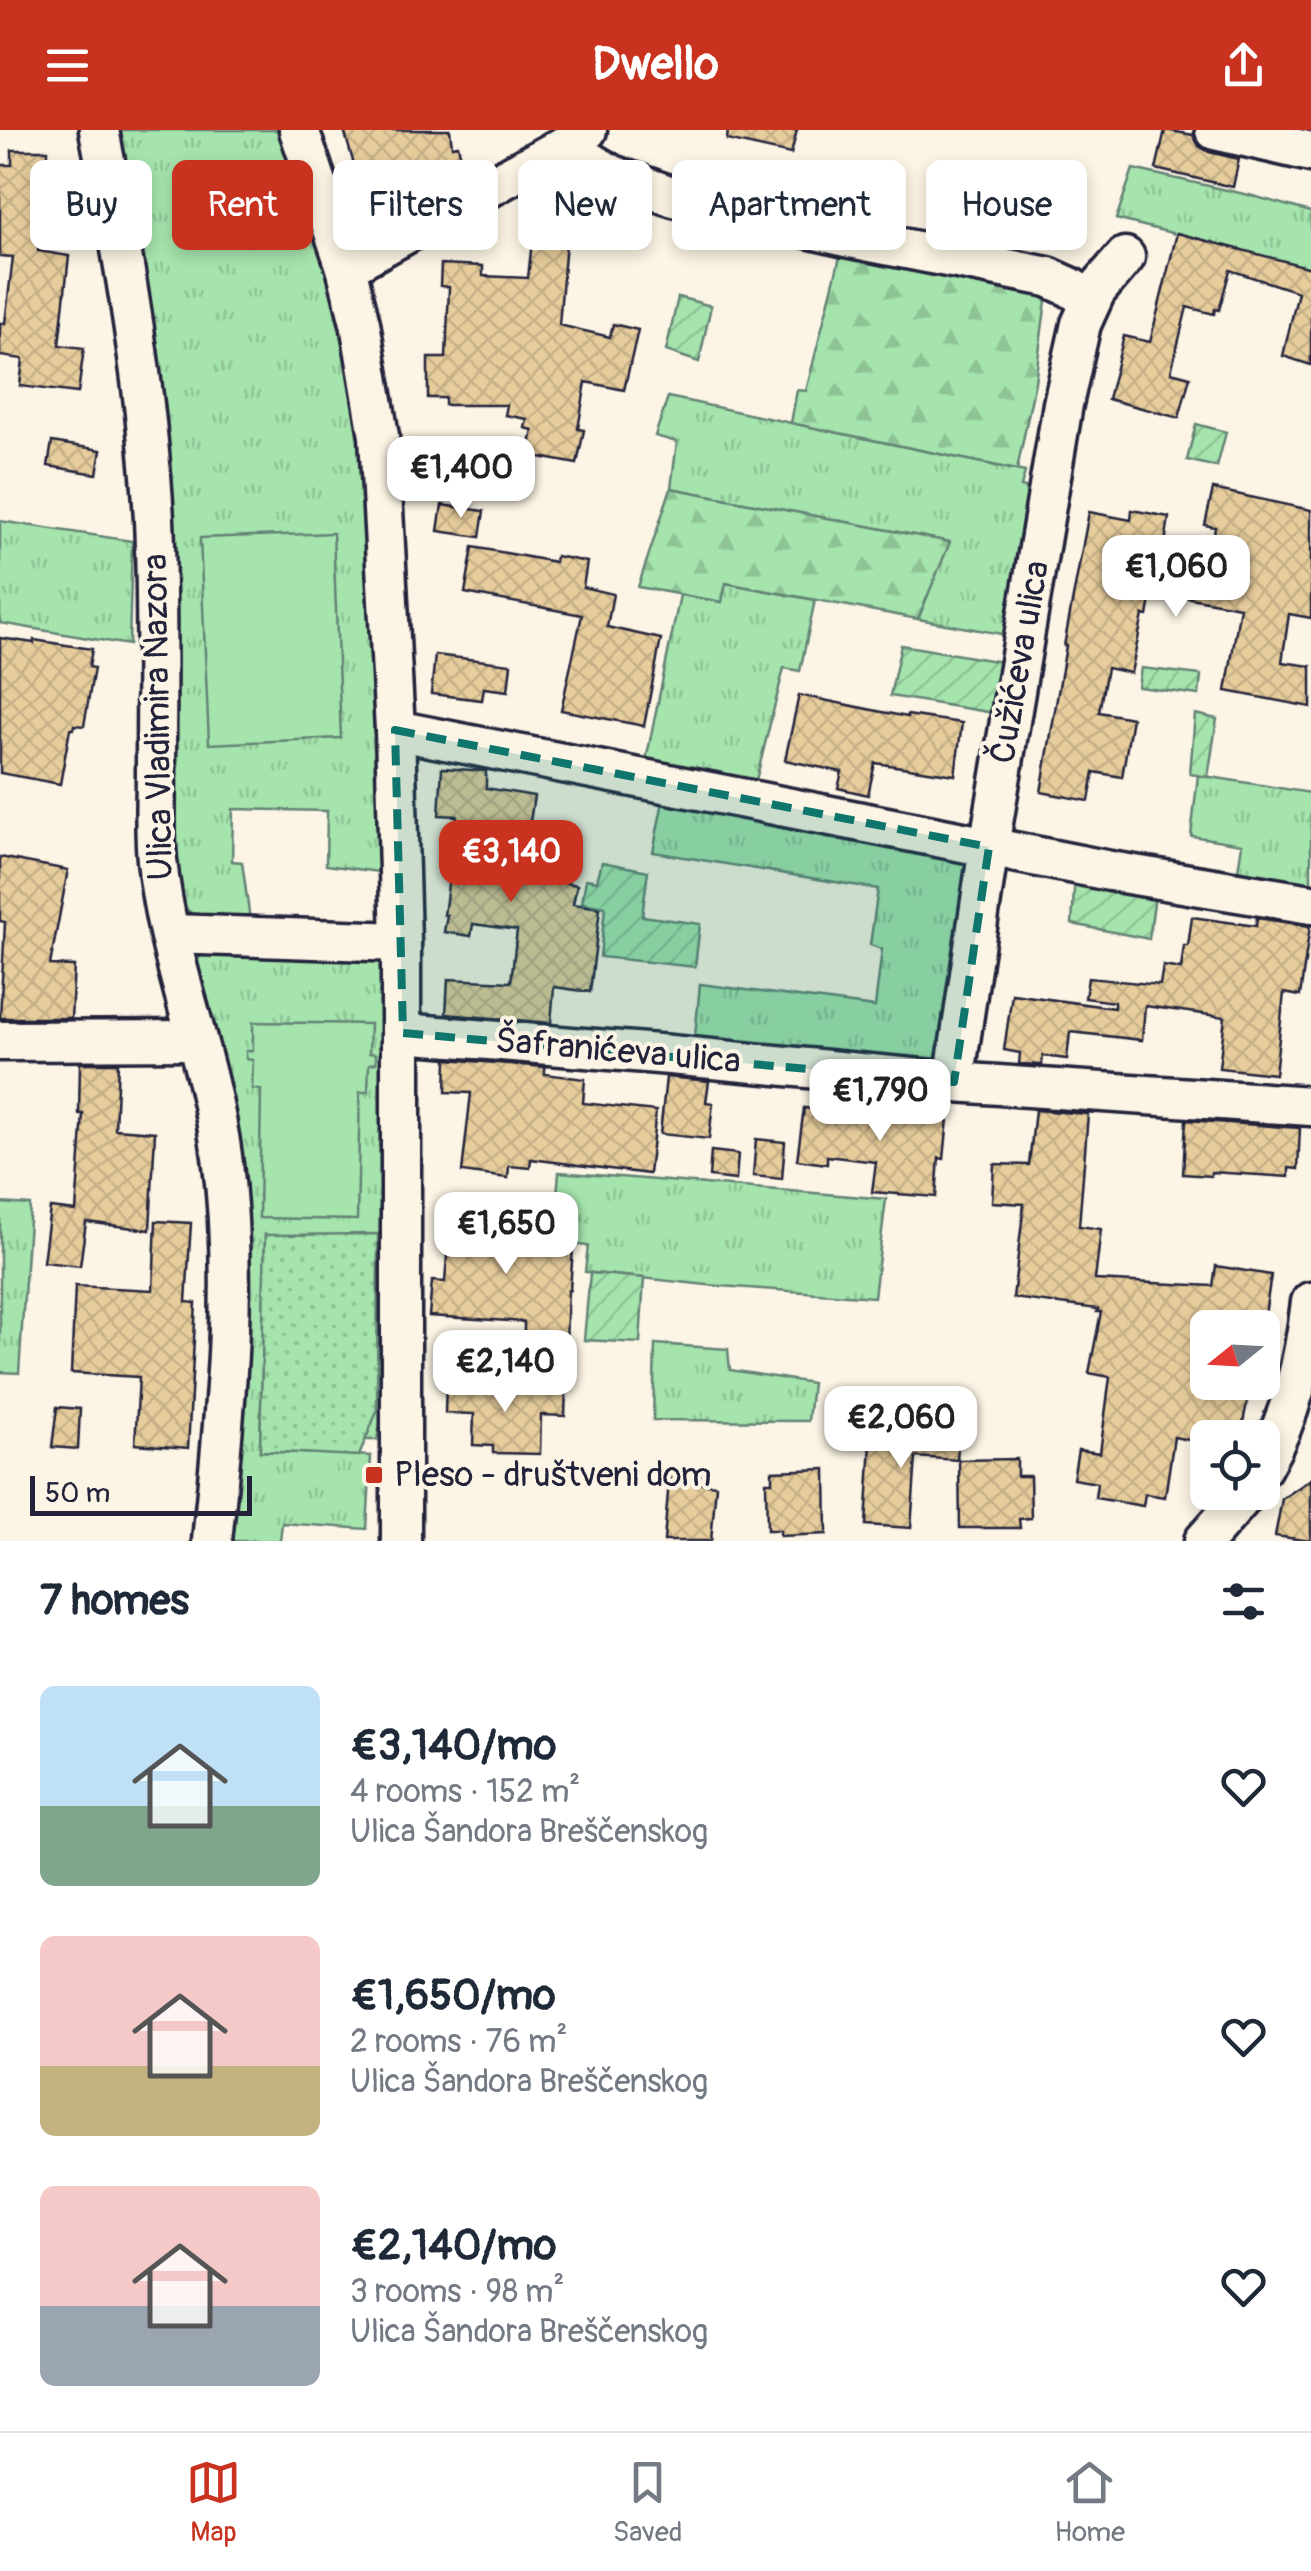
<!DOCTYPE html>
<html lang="en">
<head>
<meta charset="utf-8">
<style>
  :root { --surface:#fff; --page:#f2f2f3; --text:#1f2937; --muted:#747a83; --line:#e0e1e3; --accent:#c8321e }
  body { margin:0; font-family:Pangolin,sans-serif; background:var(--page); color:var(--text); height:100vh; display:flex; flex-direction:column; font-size:38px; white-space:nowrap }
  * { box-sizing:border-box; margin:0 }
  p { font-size:32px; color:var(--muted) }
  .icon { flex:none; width:55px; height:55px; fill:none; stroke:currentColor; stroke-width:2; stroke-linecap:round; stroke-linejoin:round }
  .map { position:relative; height:1411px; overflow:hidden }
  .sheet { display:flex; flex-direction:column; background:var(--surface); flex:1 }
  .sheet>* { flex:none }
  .top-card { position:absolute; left:30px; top:30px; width:1252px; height:90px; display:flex; gap:20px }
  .needle { width:65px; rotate:252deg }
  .fabs { position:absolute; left:1190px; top:1180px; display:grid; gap:20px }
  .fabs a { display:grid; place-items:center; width:90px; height:90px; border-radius:15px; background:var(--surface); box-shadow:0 5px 15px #0003; font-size:50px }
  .scale { position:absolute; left:30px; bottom:25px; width:222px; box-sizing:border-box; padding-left:10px; border:5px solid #22223b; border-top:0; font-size:28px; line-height:35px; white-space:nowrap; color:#22223b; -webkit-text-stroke:8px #fcf5e5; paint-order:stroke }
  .price { position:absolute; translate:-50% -85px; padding:0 22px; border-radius:20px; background:#fff; color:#222; font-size:32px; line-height:65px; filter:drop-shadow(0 2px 5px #0008) }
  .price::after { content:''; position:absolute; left:50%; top:60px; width:30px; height:22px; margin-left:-15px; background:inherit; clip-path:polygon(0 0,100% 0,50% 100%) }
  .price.on { background:var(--accent); color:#fff }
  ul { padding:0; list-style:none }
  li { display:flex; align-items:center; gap:30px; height:250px; padding:0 40px }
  li span { display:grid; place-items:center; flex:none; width:280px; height:200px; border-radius:15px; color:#555 }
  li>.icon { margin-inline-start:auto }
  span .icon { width:120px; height:120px; fill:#fffc; stroke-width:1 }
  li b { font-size:42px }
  h2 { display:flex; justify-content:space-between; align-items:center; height:120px; padding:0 40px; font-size:42px }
  .pill { padding:0 35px; border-radius:15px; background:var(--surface); box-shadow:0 5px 15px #0003; font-size:35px; line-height:90px }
  .pill.on { background:var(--accent); color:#fff }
  header { display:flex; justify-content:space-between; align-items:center; height:130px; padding:0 40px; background:var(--accent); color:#fff; font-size:45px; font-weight:700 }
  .tabs { display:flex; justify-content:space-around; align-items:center; height:140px; border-top:2px solid var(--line); background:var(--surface); font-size:28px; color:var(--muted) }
  .tabs a { display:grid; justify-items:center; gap:5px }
  .tabs .on { color:var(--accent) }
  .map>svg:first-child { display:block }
  .grass { fill:url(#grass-tufts); stroke:#648374; stroke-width:2.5 }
  .forest { fill:url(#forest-firs); stroke:#648374; stroke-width:2.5 }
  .park { fill:url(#park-dots); stroke:#648374; stroke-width:2.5 }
  .garden { fill:url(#garden-furrows); stroke:#648374; stroke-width:2.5 }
  .pitch { fill:#a5e4ad; stroke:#648374; stroke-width:2.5 }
  .building { fill:url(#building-cross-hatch); stroke:#22223b; stroke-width:2.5 }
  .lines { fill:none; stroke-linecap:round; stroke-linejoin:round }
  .minor-casing { stroke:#22223b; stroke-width:45 }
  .minor { stroke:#fcf5e5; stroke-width:38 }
  .marked { fill:#0f766e; fill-opacity:0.2; stroke:#0f766e; stroke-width:8; stroke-dasharray:20 12; stroke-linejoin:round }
  .poi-dot { fill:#c8321e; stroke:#fcf5e5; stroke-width:4 }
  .labels { text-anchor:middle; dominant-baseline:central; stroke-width:8; stroke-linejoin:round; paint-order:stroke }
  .street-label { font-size:35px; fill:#22223b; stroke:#fcf5e5 }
  .poi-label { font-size:35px; fill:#22223b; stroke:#fcf5e5; text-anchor:start }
</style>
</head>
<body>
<header><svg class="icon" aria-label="menu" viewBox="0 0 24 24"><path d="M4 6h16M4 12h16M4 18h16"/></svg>Dwello<svg class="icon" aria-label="share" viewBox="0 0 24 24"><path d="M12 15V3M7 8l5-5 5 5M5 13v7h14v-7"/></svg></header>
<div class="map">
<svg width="1311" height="1411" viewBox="0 0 1311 1411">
  <defs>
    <pattern id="grass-tufts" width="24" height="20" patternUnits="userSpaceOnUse" patternTransform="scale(2.5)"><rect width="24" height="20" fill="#a5e4ad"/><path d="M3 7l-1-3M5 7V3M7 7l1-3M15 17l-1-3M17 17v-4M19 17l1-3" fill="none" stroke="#8ec396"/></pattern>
    <pattern id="forest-firs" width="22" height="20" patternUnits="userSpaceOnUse" patternTransform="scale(2.5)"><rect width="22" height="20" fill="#a5e4ad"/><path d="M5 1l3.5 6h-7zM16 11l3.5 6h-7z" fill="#8ec396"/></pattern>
    <pattern id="park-dots" width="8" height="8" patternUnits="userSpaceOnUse" patternTransform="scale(2.5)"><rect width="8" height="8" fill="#a5e4ad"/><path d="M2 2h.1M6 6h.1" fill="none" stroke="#8ec396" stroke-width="1.8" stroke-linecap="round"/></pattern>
    <pattern id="garden-furrows" width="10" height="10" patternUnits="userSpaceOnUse" patternTransform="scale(2.5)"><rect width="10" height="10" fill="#a5e4ad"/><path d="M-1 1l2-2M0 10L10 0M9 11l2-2" fill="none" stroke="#8ec396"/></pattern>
    <pattern id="building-cross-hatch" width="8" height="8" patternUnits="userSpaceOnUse" patternTransform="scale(2.5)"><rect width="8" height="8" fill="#e7cd9c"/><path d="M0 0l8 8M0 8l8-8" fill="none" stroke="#c6b087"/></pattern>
  </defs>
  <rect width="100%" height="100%" fill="#fcf5e5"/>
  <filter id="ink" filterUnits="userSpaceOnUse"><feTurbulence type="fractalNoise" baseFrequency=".01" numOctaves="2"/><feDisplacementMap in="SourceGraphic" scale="20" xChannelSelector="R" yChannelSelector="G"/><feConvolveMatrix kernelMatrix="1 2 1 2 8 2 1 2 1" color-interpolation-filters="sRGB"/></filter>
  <g filter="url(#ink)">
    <g class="grass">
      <path d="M111,0H283L333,146L363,314L386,743L326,735L327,681L233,679L232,731L242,732L251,797C220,793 189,794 174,763Z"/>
      <polygon points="1133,39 1249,65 1311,82 1311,138 1116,89"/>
      <polygon points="668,267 1025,342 1021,357 1033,360 1007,505 918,489 949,412 671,358 677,312 655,306"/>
      <polygon points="0,391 132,411 129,515 0,493"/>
      <polygon points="725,453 815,470 800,541 784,538 754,658 644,640 680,465 721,472"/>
      <polygon points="1198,645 1311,663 1311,766 1236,754 1242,714 1191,706"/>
      <polygon points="665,661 977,727 947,904 929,941 694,917 700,854 875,877 882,819 870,815 878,759 653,722"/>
      <polygon points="205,821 375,828 382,834 386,844 388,1255 377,1310 365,1310 377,1280 265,1106 260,1321 371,1326 367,1399 282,1393 280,1411 223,1411 243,1175 191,838"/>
      <polygon points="559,1042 886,1069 874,1167 707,1155 585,1142 588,1116 553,1112"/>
      <polygon points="0,1073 30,1075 19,1243 0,1242"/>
      <polygon points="655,1214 728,1219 730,1240 812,1253 808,1291 653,1290"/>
    </g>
    <g class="forest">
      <polygon points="843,115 1048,156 1035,252 1017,340 791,293 797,260 806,261"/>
      <polygon points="671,358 950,412 918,489 726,453 722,472 638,457"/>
    </g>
    <polygon class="park" points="378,1104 377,1281 359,1326 260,1321 265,1105"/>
    <g class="garden">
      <polygon points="678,167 711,176 699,232 666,221"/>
      <polygon points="1196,294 1226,302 1217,337 1187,330"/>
      <polygon points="901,515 1002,532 994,583 890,566"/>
      <polygon points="1141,538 1201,545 1199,565 1138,557"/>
      <polygon points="1195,584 1217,589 1208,647 1190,644"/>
      <polygon points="602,732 648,741 642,786 700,794 695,837 600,827 605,777 582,773 586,749 597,751"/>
      <polygon points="1075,744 1156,759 1149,809 1072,794"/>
      <polygon points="590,1143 644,1148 640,1213 584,1210"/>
    </g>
    <g class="pitch">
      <polygon points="333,403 341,608 209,614 200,408"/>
      <polygon points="253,892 370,894 369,923 376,924 376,933 369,934 368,962 360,962 357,1090 259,1088 261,960 252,959 253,930 246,929 246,921 253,921"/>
    </g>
    <g class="building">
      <polygon points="344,0 450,0 452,16 458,15 464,41 433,47 434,52 413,59 416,69 368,83"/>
      <polygon points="728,0 797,0 791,24 727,10"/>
      <polygon points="1165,0 1193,5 1199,16 1209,22 1239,29 1233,57 1156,39"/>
      <polygon points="12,20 48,20 47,63 45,63 38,121 69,126 59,215 84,218 78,263 20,256 23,229 0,226 0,193 5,193 13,127 0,126 0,35 12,35"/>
      <polygon points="544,53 583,56 578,113 566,112 559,195 610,207 613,194 638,200 624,260 586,252 578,299 584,300 577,334 528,325 533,300 525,298 527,289 505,285 507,275 445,275 445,268 428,268 428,228 446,228 449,157 440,156 441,134 483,136 483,146 528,148 538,56"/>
      <polygon points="1177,103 1311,138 1311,235 1283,226 1298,162 1230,140 1219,180 1215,179 1214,184 1187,177 1171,242 1190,247 1179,288 1108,269 1124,206 1150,212"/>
      <polygon points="52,312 101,320 97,344 48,336"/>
      <polygon points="1213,359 1311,380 1311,488 1289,484 1282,532 1311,536 1311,577 1226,561 1240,477 1157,462 1156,464 1152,463 1148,486 1143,485 1131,543 1107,538 1099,582 1132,588 1122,647 1094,642 1089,671 1041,662 1066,516 1064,516 1089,382 1131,390 1132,380 1169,387 1162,433 1209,441 1215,397 1205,395"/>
      <polygon points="442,375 484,381 480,407 438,401"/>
      <polygon points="473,417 555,432 556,426 587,432 583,457 613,464 607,497 661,509 644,596 561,580 582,485 465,463"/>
      <polygon points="0,508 34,513 34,510 92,519 89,537 94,538 84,596 74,595 73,599 70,599 60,654 0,643"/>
      <polygon points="435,525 511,534 508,561 484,558 482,570 431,564"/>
      <polygon points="799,565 907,587 907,585 962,593 955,645 875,633 868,665 838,658 842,642 785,630"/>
      <polygon points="442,638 486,641 486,658 534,666 522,744 577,755 573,774 600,778 590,862 554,857 551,893 446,884 448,849 511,852 517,800 473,794 471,806 444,802 447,785 444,785 457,686 439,685"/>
      <polygon points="0,727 68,740 50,835 74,836 71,888 0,888 5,792 0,791"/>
      <polygon points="1192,787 1256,796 1257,788 1310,796 1300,866 1284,863 1275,944 1219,938 1225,887 1145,876 1142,910 1070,902 1067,929 1043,926 1042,935 1019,934 1020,923 1004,920 1012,864 1114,878 1114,872 1085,868 1088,848 1160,855 1163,836 1181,839 1184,816 1188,816"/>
      <polygon points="447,929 545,937 545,944 585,949 583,973 656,981 649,1044 531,1029 530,1038 509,1036 508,1048 462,1042 471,963 446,962"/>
      <polygon points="80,933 118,933 115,999 155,1002 150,1100 86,1092 80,1136 43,1132 50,1078 76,1081 83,984 79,984"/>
      <polygon points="666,947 709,951 706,972 713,973 709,1009 660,1004"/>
      <polygon points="814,970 845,974 844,983 898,990 899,975 949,979 944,1029 939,1028 936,1067 872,1062 876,1032 827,1026 827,1034 797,1030 804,978 813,979"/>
      <polygon points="1035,980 1088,984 1079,1096 1101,1099 1095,1150 1213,1156 1216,1136 1271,1145 1263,1198 1208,1189 1208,1252 1251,1252 1240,1308 1208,1308 1208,1314 1174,1307 1165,1367 1145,1364 1143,1376 1095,1368 1097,1353 1073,1349 1078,1320 1100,1323 1110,1247 1089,1243 1101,1182 1097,1182 1098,1179 1013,1168 1024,1074 992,1072 994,1034 1029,1035"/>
      <polygon points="1186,990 1300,998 1298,1039 1289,1038 1289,1047 1211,1042 1211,1046 1183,1044"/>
      <polygon points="756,1009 785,1012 782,1049 753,1046"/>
      <polygon points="711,1021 738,1024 736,1050 709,1047"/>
      <polygon points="450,1085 550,1092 548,1116 573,1118 570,1160 568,1160 566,1214 524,1213 524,1192 429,1186 432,1151 445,1152"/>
      <polygon points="156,1091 191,1093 186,1172 196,1173 188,1318 135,1314 139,1247 71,1243 75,1156 153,1160"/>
      <polygon points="446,1252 486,1253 486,1261 541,1262 541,1258 566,1259 565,1286 541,1285 540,1324 493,1323 493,1316 473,1315 474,1284 445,1283"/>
      <polygon points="57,1277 80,1279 78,1319 52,1317"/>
      <polygon points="872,1297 959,1304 957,1330 916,1327 911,1398 866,1395"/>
      <polygon points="1017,1329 1017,1346 1030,1346 1031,1388 1019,1389 1020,1398 960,1398 959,1330"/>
      <polygon points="670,1338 701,1341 700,1353 716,1355 711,1411 664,1411"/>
      <polygon points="826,1339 827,1404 780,1406 780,1400 767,1400 766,1352 772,1352 772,1341"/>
      <polygon points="1311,1349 1311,1411 1275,1406 1282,1369"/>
    </g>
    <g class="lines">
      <defs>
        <g id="minor">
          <path d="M99,0C124,129 147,259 154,390C158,473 156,556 156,640C156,670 154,700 157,730C167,831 209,926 222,1026C239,1154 225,1283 212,1411"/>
          <polyline points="299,0 346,137 360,193 379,306 395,600 401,812 401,1411"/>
          <polyline points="1215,0 1311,22"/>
          <polyline points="571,12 587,30 612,45 674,67 846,107 1048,147 1070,157 1091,171"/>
          <polyline points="346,137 571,12 587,0"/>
          <polyline points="395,600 1110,741 1311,774"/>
          <polyline points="171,804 401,812"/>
          <polyline points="403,903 670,925 954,952 1311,976"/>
          <polyline points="0,911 197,910"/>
          <polyline points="954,952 989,717 1063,274 1081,194 1096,161 1125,127"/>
          <path d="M1262,1337C1292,1286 1304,1230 1311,1172"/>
          <polyline points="1204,1411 1247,1362"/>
        </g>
      </defs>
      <use href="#minor" class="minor-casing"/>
      <use href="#minor" class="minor"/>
    </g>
  </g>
  <path class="marked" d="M395,600L989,717L954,952L403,903Z"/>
  <rect class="poi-dot" x="364" y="1335" width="20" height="20" rx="5"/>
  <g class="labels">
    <g class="street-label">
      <text transform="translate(1020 532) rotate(-80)">Čužićeva ulica</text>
      <text transform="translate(158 587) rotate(-91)">Ulica Vladimira Nazora</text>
      <text transform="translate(618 921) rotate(5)">Šafranićeva ulica</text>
    </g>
    <g class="poi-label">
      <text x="394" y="1345">Pleso - društveni dom</text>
    </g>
  </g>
</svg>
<div class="fabs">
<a><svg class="needle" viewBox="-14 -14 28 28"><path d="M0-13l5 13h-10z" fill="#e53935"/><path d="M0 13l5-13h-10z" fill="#747a83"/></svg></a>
<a><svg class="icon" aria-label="locate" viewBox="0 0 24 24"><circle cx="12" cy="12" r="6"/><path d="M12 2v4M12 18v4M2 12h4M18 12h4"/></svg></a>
</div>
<div class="scale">50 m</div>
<b class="price" style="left:461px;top:391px">€1,400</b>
<b class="price" style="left:1176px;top:490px">€1,060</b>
<b class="price on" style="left:511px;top:775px">€3,140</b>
<b class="price" style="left:880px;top:1014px">€1,790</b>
<b class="price" style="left:506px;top:1147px">€1,650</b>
<b class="price" style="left:505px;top:1285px">€2,140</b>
<b class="price" style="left:901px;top:1341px">€2,060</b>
<div class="top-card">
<a class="pill">Buy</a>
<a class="pill on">Rent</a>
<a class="pill">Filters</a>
<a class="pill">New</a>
<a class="pill">Apartment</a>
<a class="pill">House</a>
</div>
</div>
<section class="sheet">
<h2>7 homes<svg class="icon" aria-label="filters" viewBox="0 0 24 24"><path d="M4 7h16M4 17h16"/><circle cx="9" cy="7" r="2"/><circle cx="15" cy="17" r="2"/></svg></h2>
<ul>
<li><span style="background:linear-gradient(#bfe0f5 60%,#7fa58c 0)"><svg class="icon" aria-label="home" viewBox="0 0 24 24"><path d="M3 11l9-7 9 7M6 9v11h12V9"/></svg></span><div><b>€3,140/mo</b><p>4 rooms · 152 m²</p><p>Ulica Šandora Breščenskog</p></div><svg class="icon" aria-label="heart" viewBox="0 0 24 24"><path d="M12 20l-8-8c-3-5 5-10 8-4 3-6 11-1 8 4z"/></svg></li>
<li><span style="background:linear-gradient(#f6c9c9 65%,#c2b280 0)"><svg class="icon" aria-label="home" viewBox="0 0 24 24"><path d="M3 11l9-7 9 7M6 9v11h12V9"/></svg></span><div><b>€1,650/mo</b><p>2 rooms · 76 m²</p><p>Ulica Šandora Breščenskog</p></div><svg class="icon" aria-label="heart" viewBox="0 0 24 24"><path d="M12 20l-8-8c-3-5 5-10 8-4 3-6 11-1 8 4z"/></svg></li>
<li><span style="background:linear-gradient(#f6c9c9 60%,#9aa5b1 0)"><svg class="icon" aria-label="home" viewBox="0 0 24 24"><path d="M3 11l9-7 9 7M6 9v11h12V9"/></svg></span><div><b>€2,140/mo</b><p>3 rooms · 98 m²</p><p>Ulica Šandora Breščenskog</p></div><svg class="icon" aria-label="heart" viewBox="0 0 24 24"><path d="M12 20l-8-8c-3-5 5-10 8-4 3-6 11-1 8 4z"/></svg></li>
</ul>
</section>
<nav class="tabs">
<a class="on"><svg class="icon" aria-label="map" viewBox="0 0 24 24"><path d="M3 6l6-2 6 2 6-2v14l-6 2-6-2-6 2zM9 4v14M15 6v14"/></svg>Map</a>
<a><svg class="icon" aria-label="saved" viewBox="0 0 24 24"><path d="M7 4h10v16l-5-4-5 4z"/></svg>Saved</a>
<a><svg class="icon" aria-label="home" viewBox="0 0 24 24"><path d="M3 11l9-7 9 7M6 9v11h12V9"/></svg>Home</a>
</nav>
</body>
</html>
